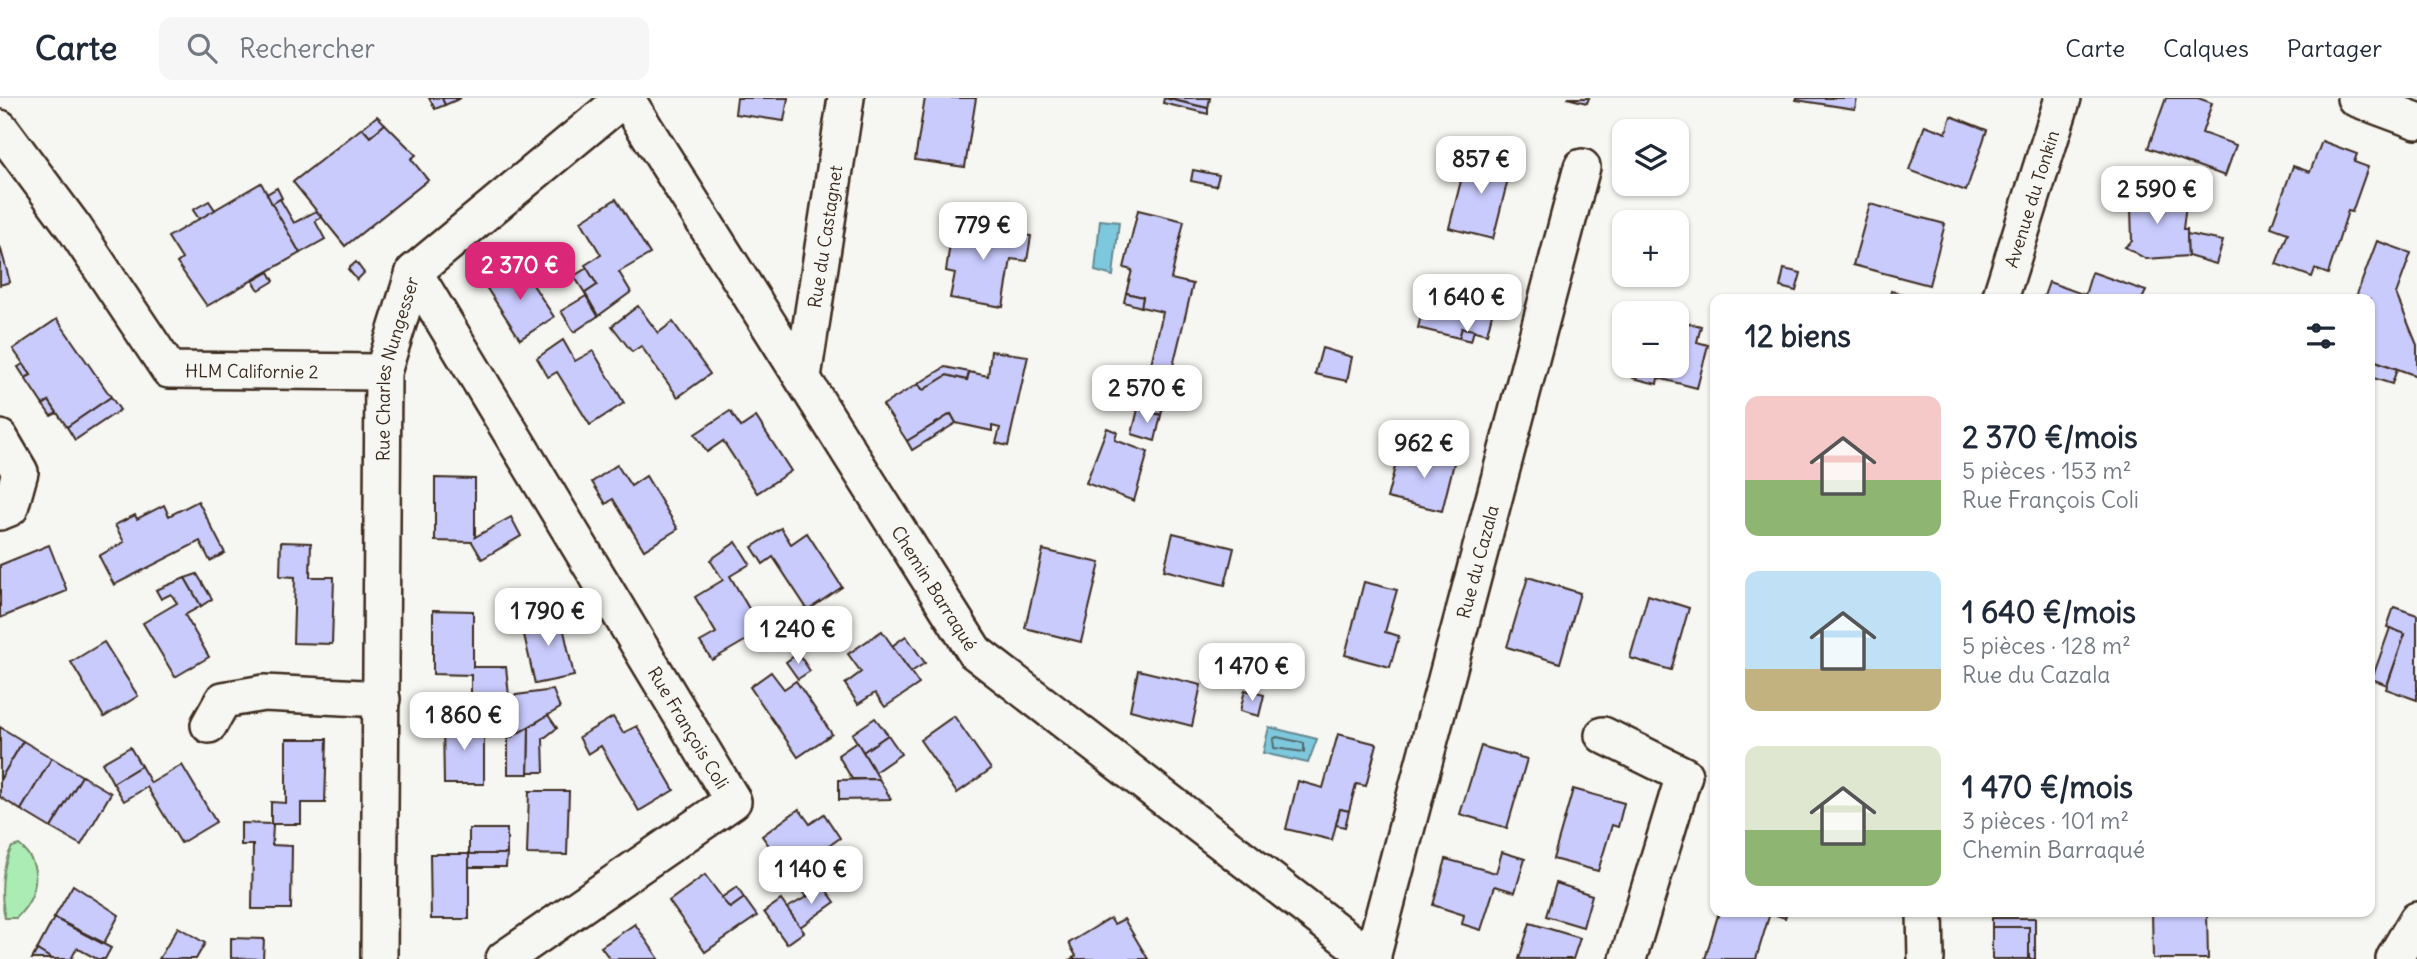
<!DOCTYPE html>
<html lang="fr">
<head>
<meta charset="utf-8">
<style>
  :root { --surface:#fff; --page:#f6f6f7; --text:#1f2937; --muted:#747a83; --line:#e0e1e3; --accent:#db2777 }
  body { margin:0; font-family:Delius,sans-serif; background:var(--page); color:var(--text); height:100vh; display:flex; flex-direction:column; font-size:26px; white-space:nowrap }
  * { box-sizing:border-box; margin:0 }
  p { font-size:23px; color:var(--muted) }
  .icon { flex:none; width:38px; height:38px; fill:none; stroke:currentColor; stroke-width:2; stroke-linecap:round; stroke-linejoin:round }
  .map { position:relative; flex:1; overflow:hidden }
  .sheet { position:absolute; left:1710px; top:196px; width:665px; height:623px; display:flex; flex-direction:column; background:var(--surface); border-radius:14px; box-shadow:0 2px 5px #0004 }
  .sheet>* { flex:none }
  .fabs { position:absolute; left:1612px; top:21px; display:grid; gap:14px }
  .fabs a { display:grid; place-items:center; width:77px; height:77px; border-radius:14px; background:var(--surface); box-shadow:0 2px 5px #0004; font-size:35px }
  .price { position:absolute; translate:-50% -60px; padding:0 16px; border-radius:14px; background:#fff; color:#222; font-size:23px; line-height:46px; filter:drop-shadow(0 2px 4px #0008) }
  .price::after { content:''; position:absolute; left:50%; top:42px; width:21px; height:16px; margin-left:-10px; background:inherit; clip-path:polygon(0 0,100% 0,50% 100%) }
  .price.active { background:var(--accent); color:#fff }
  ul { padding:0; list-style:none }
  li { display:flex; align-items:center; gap:21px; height:175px; padding:0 35px }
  li span { display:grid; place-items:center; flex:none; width:196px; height:140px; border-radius:14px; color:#555 }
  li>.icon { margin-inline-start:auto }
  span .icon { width:84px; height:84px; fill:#fffc; stroke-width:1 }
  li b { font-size:30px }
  h2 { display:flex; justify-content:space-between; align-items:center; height:84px; padding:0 35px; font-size:30px }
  header { display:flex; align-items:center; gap:42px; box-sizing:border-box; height:98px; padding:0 35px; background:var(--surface); border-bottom:2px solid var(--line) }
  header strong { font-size:33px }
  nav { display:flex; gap:38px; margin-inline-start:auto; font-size:24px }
  .search { width:490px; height:63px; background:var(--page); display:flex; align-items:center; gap:18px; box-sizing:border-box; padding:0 24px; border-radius:14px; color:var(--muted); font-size:26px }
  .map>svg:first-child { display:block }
  .green { fill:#abebb4; stroke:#738a69; stroke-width:2 }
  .water { fill:#7dc8dd; stroke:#638991; stroke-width:2 }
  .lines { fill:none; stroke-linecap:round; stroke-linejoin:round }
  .shore { stroke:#55696a; stroke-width:2 }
  .building { fill:#c9cbfd; stroke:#3b2a1e; stroke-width:2 }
  .street-casing { stroke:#3b2a1e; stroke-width:40 }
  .street { stroke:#f6f6f2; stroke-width:35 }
  .labels { text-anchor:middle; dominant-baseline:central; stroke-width:5; stroke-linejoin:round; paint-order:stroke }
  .street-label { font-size:18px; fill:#3b2a1e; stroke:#f6f6f2 }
</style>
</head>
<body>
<header>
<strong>Carte</strong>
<div class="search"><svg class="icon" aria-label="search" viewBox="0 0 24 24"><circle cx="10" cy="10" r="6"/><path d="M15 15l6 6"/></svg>Rechercher</div>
<nav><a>Carte</a><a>Calques</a><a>Partager</a></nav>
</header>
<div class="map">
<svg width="2417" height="861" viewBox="0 0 2417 861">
  <rect width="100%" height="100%" fill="#f6f6f2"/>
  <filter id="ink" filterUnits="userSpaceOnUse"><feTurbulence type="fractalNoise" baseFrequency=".0143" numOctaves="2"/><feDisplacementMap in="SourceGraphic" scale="14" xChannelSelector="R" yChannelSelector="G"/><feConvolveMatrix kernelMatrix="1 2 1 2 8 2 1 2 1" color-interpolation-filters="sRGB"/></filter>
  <g filter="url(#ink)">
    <path class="green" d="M19,747C45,768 37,800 16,820H5C0,797 1,769 12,749Z"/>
    <g class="water">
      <polygon points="1100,122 1119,124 1113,178 1095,173"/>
      <polygon points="1269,629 1317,641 1308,665 1263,655"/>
    </g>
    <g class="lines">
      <polygon class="shore" points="1277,639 1304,645 1304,654 1274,650 1273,641"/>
    </g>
    <g class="building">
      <polygon points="429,0 442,0 445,7 435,11"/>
      <polygon points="442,0 461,0 445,7"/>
      <polygon points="737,0 788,0 784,23 735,16"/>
      <polygon points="925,0 976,0 965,69 915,62"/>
      <polygon points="1164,0 1208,10 1208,16 1163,5"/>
      <polygon points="1166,0 1210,0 1208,10"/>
      <polygon points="1567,0 1589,0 1587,5"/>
      <polygon points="1797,0 1857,0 1855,11 1796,2"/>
      <polygon points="2166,0 2198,0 2212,5 2202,35 2236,47 2225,78 2148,50"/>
      <polygon points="377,18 385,26 370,39 362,30"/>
      <polygon points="1951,18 1987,32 1966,93 1909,72 1925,27 1946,35"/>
      <polygon points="385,26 416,57 411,61 428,82 345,148 293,84 362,30 370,39"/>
      <polygon points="2322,43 2357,56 2354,64 2368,69 2352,114 2348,113 2328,176 2315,171 2312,179 2276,166 2288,135 2271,129 2293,68 2310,74"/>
      <polygon points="1453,51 1468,55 1464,75 1447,71"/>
      <polygon points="1468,55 1512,65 1493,141 1449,130"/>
      <polygon points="1193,72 1219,77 1216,88 1191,83"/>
      <polygon points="261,85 300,155 207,208 177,165 182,161 168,139"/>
      <polygon points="277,90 282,100 272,106 267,96"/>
      <polygon points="2154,91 2173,99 2180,107 2186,106 2183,131 2187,131 2188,158 2146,161 2125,149 2132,143 2131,110 2123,104 2134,95"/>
      <polygon points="280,101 294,125 316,113 322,119 315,123 325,141 300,155 272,106"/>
      <polygon points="616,101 650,156 619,174 631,194 598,218 585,195 597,187 585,167 601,157 581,123"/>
      <polygon points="209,103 215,112 199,121 193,112"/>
      <polygon points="1870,106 1945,126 1929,187 1853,167"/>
      <polygon points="1138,112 1184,123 1171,181 1193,186 1161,317 1119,306 1124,287 1145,292 1163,214 1141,209 1143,199 1126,195 1132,172 1124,170"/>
      <polygon points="953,125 1031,138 1027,163 1011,161 1003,209 950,200 955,175 946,173"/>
      <polygon points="2187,136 2223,143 2216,166 2188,158"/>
      <polygon points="2377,143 2411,155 2396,196 2417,247 2417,278 2370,261 2375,242 2370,227 2370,201 2359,201 2357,196"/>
      <polygon points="0,148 10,184 0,187"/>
      <polygon points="356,164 364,175 357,182 348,171"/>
      <polygon points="520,167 554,219 520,241 486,189"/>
      <polygon points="587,170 597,187 585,195 574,178"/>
      <polygon points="1784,171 1801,175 1796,193 1780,189"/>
      <polygon points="269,174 274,183 259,192 253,183"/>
      <polygon points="2092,174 2146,193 2142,201 2043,201 2049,184 2085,197"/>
      <polygon points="1891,193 1911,198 1910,201 1889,201"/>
      <polygon points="1126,195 1143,199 1141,209 1124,204"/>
      <polygon points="1426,196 1493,212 1487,236 1462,230 1459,240 1418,230"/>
      <polygon points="586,198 598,218 574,234 561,213"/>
      <polygon points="638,208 658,235 673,224 710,276 678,299 641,248 632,254 612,228"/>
      <polygon points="57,221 111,299 67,329 49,303 43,307 25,280 31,277 13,251"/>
      <polygon points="1676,222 1701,228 1697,244 1708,247 1697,290 1658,280 1657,286 1633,280 1636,268 1676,268"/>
      <polygon points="1462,230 1474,232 1471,243 1459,240"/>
      <polygon points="563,242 575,263 593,253 624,305 590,327 557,274 548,279 537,260"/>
      <polygon points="1322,250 1352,259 1347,283 1315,276"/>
      <polygon points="991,253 1028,258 1008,348 996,345 1000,330 992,328 992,333 956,325 951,316 907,343 883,307 918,286 923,292 947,277 967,282 969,274 988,278"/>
      <polygon points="2370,261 2397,271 2392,286 2370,279"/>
      <polygon points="23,266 31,277 25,280 18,269"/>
      <polygon points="945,269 969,274 967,282 947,277 923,292 918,286"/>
      <polygon points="111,299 120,312 75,342 67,329"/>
      <polygon points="49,303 57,315 51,318 43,307"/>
      <polygon points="1138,311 1161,317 1155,343 1132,336"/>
      <polygon points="730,313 741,329 756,319 791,373 757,395 723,343 707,354 695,336"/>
      <polygon points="951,316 956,325 912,352 907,343"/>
      <polygon points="1107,330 1117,334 1115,342 1148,354 1134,403 1086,385"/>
      <polygon points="1430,347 1457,353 1442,413 1387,400 1397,361 1424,369"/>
      <polygon points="617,367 631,388 646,378 678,431 644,452 613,401 606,406 592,384"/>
      <polygon points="435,380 475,381 475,439 511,419 521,438 482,461 472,444 435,443"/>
      <polygon points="198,403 225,455 210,463 200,443 114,487 99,458 124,444 115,427 135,417 137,421 164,407 169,418"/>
      <polygon points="781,430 791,446 807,435 842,489 808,512 773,459 763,466 752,449"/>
      <polygon points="1173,435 1234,450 1225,487 1164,472"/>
      <polygon points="281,444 311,445 310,479 334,479 332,546 293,545 295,479 280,478"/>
      <polygon points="736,444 750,466 730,478 762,533 712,562 700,544 716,535 695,499 723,482 710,462"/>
      <polygon points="49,447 67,493 0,520 0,467"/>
      <polygon points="1043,452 1100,465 1081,544 1025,530"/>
      <polygon points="197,476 212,501 201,508 185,480"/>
      <polygon points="1528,479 1580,495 1560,565 1507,549"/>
      <polygon points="185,480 201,508 185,517 209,559 175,579 143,525 177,505 171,496 161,501 156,492"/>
      <polygon points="1364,484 1397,492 1385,534 1399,538 1390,569 1345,557"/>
      <polygon points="1648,497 1689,510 1671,572 1630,560"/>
      <polygon points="2394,509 2417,517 2417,602 2386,591 2405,536 2387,529"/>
      <polygon points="433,512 473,513 473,569 506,569 509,598 471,598 471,577 433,576"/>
      <polygon points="560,515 574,578 535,586 521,523"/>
      <polygon points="2390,530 2405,536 2387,587 2372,581"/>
      <polygon points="882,533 919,586 885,609 875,595 858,606 845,586 861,574 848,556"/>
      <polygon points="906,538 925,565 911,574 892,548"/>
      <polygon points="104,544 138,598 104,619 71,564"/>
      <polygon points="798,555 810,573 798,581 786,564"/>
      <polygon points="1138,572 1201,587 1192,628 1130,612"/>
      <polygon points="771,574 784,591 796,583 832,636 798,659 750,589"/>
      <polygon points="553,592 560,610 508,641 509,598"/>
      <polygon points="1245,592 1264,597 1259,618 1240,613"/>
      <rect x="484" y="598" width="25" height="24"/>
      <polygon points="548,617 557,630 543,641 544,674 528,674 529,629"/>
      <polygon points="954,618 991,671 957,695 920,642"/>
      <polygon points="613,619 623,635 637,628 674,692 639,713 601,648 588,656 579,639"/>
      <polygon points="875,620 888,637 863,654 852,636"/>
      <polygon points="484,622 484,686 444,686 443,623"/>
      <polygon points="0,629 23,643 0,682"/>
      <polygon points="529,629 528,676 508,676 508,641"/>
      <polygon points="1338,636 1377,646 1366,688 1356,686 1349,713 1340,711 1332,742 1286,731 1298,683 1323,690"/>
      <polygon points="888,637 901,656 875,674 863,654"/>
      <polygon points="286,641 327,641 325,705 301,705 301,726 271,726 271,704 286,705"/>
      <polygon points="23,643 52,660 21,712 0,699 0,682"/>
      <polygon points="857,644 875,674 879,681 852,681 838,657"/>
      <polygon points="1481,648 1527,661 1507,730 1460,716"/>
      <polygon points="130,649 141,668 113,685 102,665"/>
      <polygon points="52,660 82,678 51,730 21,712"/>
      <polygon points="182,667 216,724 181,745 147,689 124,703 113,685 141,668 151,685"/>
      <polygon points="82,678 111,695 81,747 51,730"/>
      <polygon points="879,681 891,701 839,702 839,682"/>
      <polygon points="1573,691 1624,705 1618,729 1612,727 1598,773 1553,761"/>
      <polygon points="529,693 569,693 567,757 527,756"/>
      <polygon points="799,711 810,726 824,716 840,740 826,750 843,775 807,800 762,738"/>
      <polygon points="1340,711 1349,713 1345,729 1336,727"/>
      <polygon points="241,725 273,726 272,747 292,748 291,811 252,811 253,747 241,747"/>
      <rect x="469" y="731" width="38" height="25"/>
      <polygon points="1502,754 1525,761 1515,794 1495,788 1481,832 1462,826 1464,817 1433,807 1446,761 1496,775"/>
      <polygon points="430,756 469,756 469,821 431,821"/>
      <polygon points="469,756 507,756 506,769 469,769"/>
      <polygon points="705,777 730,810 744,800 757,818 705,854 669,803"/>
      <polygon points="1556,785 1592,797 1583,829 1546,818"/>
      <polygon points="73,787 119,817 104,845 54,820"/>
      <polygon points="737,789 744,800 730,810 721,800"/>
      <polygon points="824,789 835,804 800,829 787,810"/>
      <polygon points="781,802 804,834 787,846 764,814"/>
      <polygon points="1719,814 1787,814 1785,820 1770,815 1756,861 1705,861"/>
      <polygon points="2152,814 2207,814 2208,861 2153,861"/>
      <polygon points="54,820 111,850 105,861 97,861 77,850 71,861 52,861 37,852"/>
      <polygon points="1110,820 1114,826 1124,821 1148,861 1071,861 1076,858 1069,845"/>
      <polygon points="1992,820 2035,820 2035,861 2029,861 2029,829 1992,829"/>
      <polygon points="1530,825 1580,840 1573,861 1519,861"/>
      <polygon points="635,826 659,861 610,861 601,849"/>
      <polygon points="178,829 205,845 196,861 159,861"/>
      <rect x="1992" y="829" width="37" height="32"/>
      <polygon points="231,840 264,841 263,861 231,860"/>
      <polygon points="37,852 52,861 32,861"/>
    </g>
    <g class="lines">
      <defs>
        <g id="street">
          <path id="s1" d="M626,0L975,554L1373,861"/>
          <polyline points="2355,0 2417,23"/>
          <path id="s2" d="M0,30L75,131L169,272L383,274"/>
          <path id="s3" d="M414,174L733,703L504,861"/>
          <path id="s4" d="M2000,201L2063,0"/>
          <path id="s5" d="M803,279L846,0"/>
          <polyline points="0,340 20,374 10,410 0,414"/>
          <polyline points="209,627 223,602 264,595 382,601"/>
          <polyline points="1603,637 1684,677 1628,861"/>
          <polyline points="1925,814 1926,861"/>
          <path id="s6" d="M1372,860L1582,69"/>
          <path id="s7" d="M379,861L383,274L414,174L624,0"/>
          <polyline points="2394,861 2417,822"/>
        </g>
      </defs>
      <use href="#street" class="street-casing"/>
      <use href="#street" class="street"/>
    </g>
  </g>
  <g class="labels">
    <g class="street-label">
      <text stroke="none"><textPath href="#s4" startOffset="105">Avenue du Tonkin</textPath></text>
      <text stroke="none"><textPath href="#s5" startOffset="142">Rue du Castagnet</textPath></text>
      <text stroke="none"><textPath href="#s2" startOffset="378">HLM Californie 2</textPath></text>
      <text stroke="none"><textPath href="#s7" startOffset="592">Rue Charles Nungesser</textPath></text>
      <text stroke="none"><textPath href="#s6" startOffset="410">Rue du Cazala</textPath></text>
      <text stroke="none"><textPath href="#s1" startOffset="579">Chemin Barraqué</textPath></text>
      <text stroke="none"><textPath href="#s3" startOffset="532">Rue François Coli</textPath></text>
    </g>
  </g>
</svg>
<div class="fabs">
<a><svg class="icon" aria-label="layers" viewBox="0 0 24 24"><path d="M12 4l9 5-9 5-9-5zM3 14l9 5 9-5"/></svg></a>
<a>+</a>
<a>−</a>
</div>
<b class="price" style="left:1481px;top:98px">857 €</b>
<b class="price" style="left:2157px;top:128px">2 590 €</b>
<b class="price" style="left:983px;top:164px">779 €</b>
<b class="price active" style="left:520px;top:204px">2 370 €</b>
<b class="price" style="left:1467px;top:236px">1 640 €</b>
<b class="price" style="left:1147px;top:327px">2 570 €</b>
<b class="price" style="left:1424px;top:382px">962 €</b>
<b class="price" style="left:548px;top:550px">1 790 €</b>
<b class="price" style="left:798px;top:568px">1 240 €</b>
<b class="price" style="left:1252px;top:605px">1 470 €</b>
<b class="price" style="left:464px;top:654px">1 860 €</b>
<b class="price" style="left:811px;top:808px">1 140 €</b>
<section class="sheet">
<h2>12 biens<svg class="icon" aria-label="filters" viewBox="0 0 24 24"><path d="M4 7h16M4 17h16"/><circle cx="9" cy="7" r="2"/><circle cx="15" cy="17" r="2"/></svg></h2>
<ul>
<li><span style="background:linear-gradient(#f6c9c9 60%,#8fb573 0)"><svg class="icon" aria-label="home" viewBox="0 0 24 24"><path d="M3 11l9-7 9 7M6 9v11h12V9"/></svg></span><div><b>2 370 €/mois</b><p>5 pièces · 153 m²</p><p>Rue François Coli</p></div></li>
<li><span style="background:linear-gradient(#bfe0f5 70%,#c2b280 0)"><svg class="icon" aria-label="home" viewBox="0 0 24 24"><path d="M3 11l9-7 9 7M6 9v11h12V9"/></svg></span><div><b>1 640 €/mois</b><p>5 pièces · 128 m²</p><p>Rue du Cazala</p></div></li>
<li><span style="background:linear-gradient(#dfe7d0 60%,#8fb573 0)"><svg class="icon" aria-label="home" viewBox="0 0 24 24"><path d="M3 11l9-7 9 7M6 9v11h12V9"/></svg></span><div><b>1 470 €/mois</b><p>3 pièces · 101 m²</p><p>Chemin Barraqué</p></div></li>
</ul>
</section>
</div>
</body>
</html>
